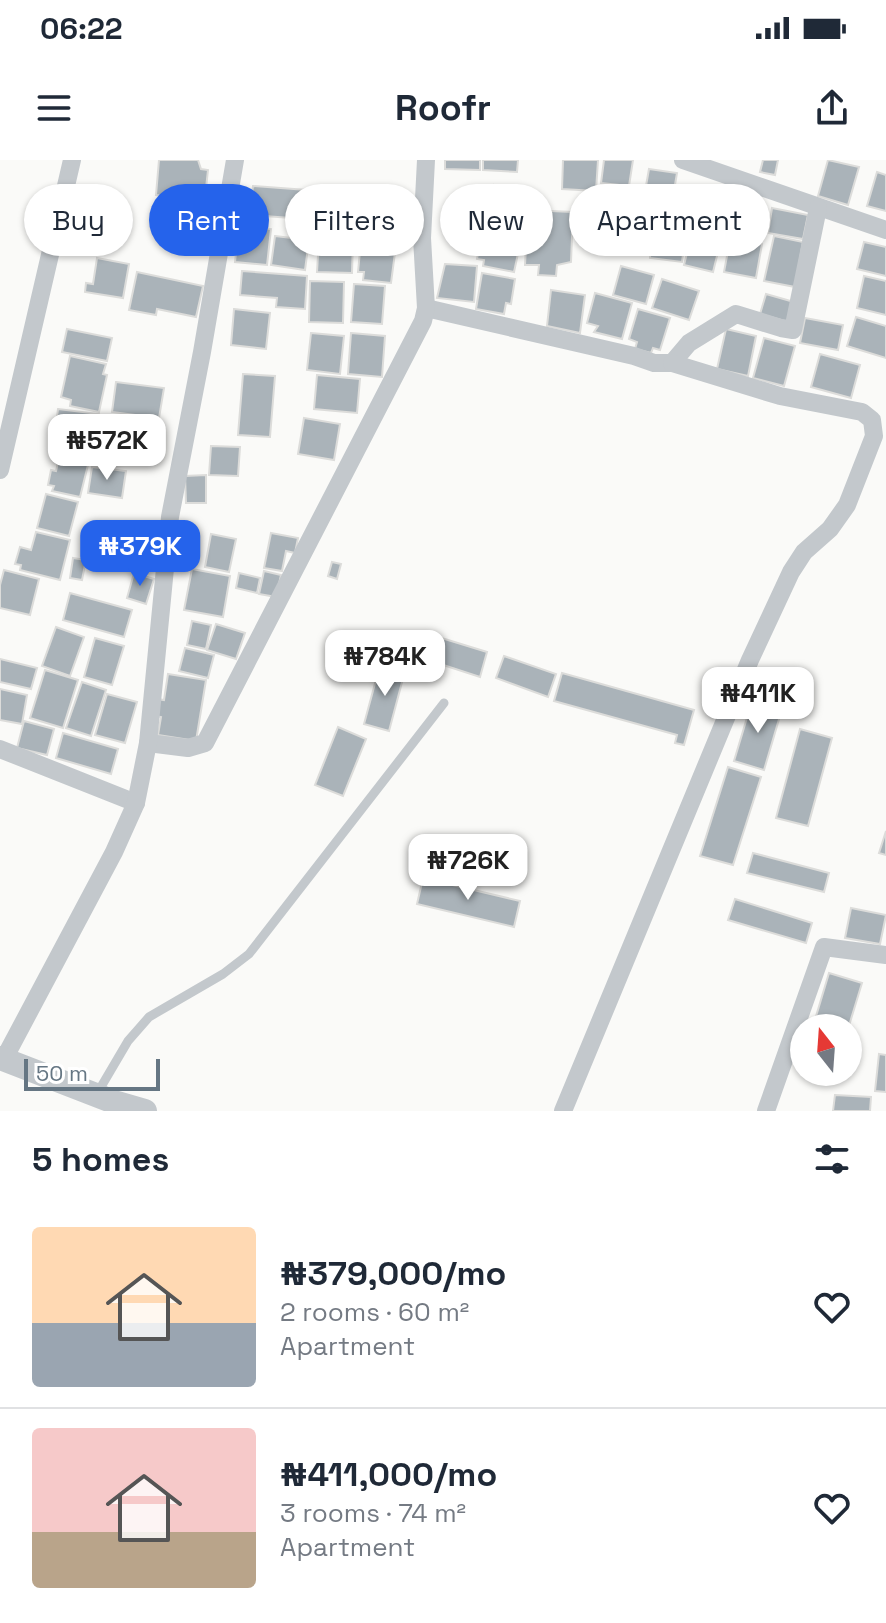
<!DOCTYPE html>
<html lang="en">
<head>
<meta charset="utf-8">
<style>
  :root { --surface:#fff; --page:#f6f6f7; --text:#1f2937; --muted:#747a83; --line:#e0e1e3; --accent:#2563eb }
  body { margin:0; font-family:"Space Grotesk",sans-serif; background:var(--page); color:var(--text); height:100vh; display:flex; flex-direction:column; font-size:30px; white-space:nowrap }
  * { box-sizing:border-box; margin:0 }
  p { font-size:26px; color:var(--muted) }
  .icon { flex:none; width:44px; height:44px; fill:none; stroke:currentColor; stroke-width:2; stroke-linecap:round; stroke-linejoin:round }
  .map { position:relative; height:951px; overflow:hidden }
  .drawer { display:flex; flex-direction:column; background:var(--surface); flex:1 }
  .drawer>* { flex:none }
  .hud { position:absolute; left:24px; top:24px; width:838px; height:72px; display:flex; gap:16px }
  .needle { width:52px; rotate:343deg }
  .tools { position:absolute; left:790px; top:854px; display:grid; gap:16px }
  .tools a { display:grid; place-items:center; width:72px; height:72px; border-radius:50%; background:var(--surface); box-shadow:0 2px 6px #0004; font-size:40px }
  .scale { position:absolute; left:24px; bottom:20px; width:136px; box-sizing:border-box; padding-left:8px; border:4px solid #657683; border-top:0; font-size:22px; line-height:28px; white-space:nowrap; color:#657683; -webkit-text-stroke:6px #fff; paint-order:stroke }
  .price { position:absolute; translate:-50% -68px; padding:0 18px; border-radius:16px; background:#fff; color:#222; font-size:26px; line-height:52px; filter:drop-shadow(0 2px 4px #0008) }
  .price::after { content:''; position:absolute; left:50%; top:48px; width:24px; height:18px; margin-left:-12px; background:inherit; clip-path:polygon(0 0,100% 0,50% 100%) }
  .price.current { background:var(--accent); color:#fff }
  ul { padding:0; list-style:none }
  li { display:flex; align-items:center; gap:24px; height:200px; padding:0 32px }
  li+li { border-top:2px solid var(--line) }
  li span { display:grid; place-items:center; flex:none; width:224px; height:160px; border-radius:8px; color:#555 }
  li>.icon { margin-inline-start:auto }
  span .icon { width:96px; height:96px; fill:#fffc; stroke-width:1 }
  li b { font-size:34px }
  h2 { display:flex; justify-content:space-between; align-items:center; height:96px; padding:0 32px; font-size:34px }
  .chip { padding:0 28px; border-radius:36px; background:var(--surface); box-shadow:0 2px 6px #0004; font-size:28px; line-height:72px }
  .chip.current { background:var(--accent); color:#fff }
  .status { display:flex; justify-content:space-between; align-items:center; height:56px; padding:0 40px; background:var(--surface); direction:ltr }
  .status svg { height:22px; fill:currentColor }
  header { display:flex; justify-content:space-between; align-items:center; height:104px; padding:0 32px; background:var(--surface); font-size:36px; font-weight:800 }
  .map>svg:first-child { display:block }
  .building { fill:#aab3b9; stroke:#dcdcda; stroke-width:2 }
  .lines { fill:none; stroke-linecap:round; stroke-linejoin:round }
  .service { stroke:#c3c8cc; stroke-width:9 }
  .minor { stroke:#c3c8cc; stroke-width:18 }
  .tertiary { stroke:#c3c8cc; stroke-width:24 }
</style>
</head>
<body>
<div class="status"><b>06:22</b><svg viewBox="0 0 49 12"><path d="M0 12V9h3v3zM5 12V6h3v6zM10 12V3h3v9zM15 12V0h3v12zM26 1h20v11H26zM47 4h2v5h-2z"/></svg></div>
<header><svg class="icon" aria-label="menu" viewBox="0 0 24 24"><path d="M4 6h16M4 12h16M4 18h16"/></svg>Roofr<svg class="icon" aria-label="share" viewBox="0 0 24 24"><path d="M12 15V3M7 8l5-5 5 5M5 13v7h14v-7"/></svg></header>
<div class="map">
<svg width="886" height="951" viewBox="0 0 886 951">
  <rect width="100%" height="100%" fill="#fafaf8"/>
  <g class="building">
    <polygon points="159,0 198,0 201,9 208,10 206,28 196,28 195,38 156,35"/>
    <polygon points="445,0 480,0 480,10 445,9"/>
    <polygon points="483,0 518,0 517,12 483,10"/>
    <polygon points="563,0 598,0 596,31 562,29"/>
    <polygon points="604,0 633,0 629,26 601,23"/>
    <polygon points="763,0 778,0 775,15 760,12"/>
    <polygon points="828,0 859,7 848,45 818,36"/>
    <polygon points="649,9 677,13 672,42 644,37"/>
    <polygon points="877,12 886,15 886,51 867,46"/>
    <polygon points="494,25 526,33 516,73 482,65 485,54 481,51 484,39 491,38"/>
    <polygon points="253,26 320,31 318,60 251,55 254,49 246,48 247,34 252,35"/>
    <polygon points="325,30 356,32 354,73 322,71"/>
    <polygon points="371,36 415,40 411,71 368,66"/>
    <polygon points="600,44 637,54 626,94 598,86 604,62 596,59"/>
    <polygon points="772,48 808,55 803,79 768,73"/>
    <polygon points="528,50 573,52 571,102 557,105 556,116 538,115 539,105 525,105"/>
    <polygon points="696,57 725,64 713,112 684,105"/>
    <polygon points="239,65 271,69 267,105 235,102"/>
    <polygon points="655,65 686,70 682,102 650,98 651,84 644,83 646,69 653,70"/>
    <polygon points="275,76 309,80 305,110 271,105"/>
    <polygon points="774,76 803,82 795,127 764,121"/>
    <polygon points="319,78 353,80 352,113 317,112"/>
    <polygon points="730,80 762,84 756,118 724,112"/>
    <polygon points="361,81 396,85 391,123 363,120 364,112 358,112"/>
    <polygon points="864,82 886,87 886,116 857,109"/>
    <polygon points="488,83 519,89 514,112 483,106 484,100 477,99 479,88 487,90"/>
    <polygon points="97,98 129,104 123,138 85,132 86,123 93,124"/>
    <polygon points="445,104 477,106 474,142 437,138"/>
    <polygon points="621,106 654,115 646,144 613,135"/>
    <polygon points="242,111 307,116 305,149 276,147 277,138 240,135"/>
    <polygon points="137,112 203,126 196,157 157,149 156,155 129,150"/>
    <polygon points="482,113 515,119 511,144 506,143 504,154 476,149"/>
    <polygon points="864,116 886,121 886,155 857,148"/>
    <polygon points="662,119 699,131 689,160 652,148"/>
    <polygon points="310,121 344,122 343,163 309,162"/>
    <polygon points="354,124 385,126 382,164 351,162"/>
    <polygon points="551,130 585,135 580,173 547,166"/>
    <polygon points="595,133 632,143 622,179 594,172 598,166 587,163"/>
    <polygon points="766,134 794,142 788,162 760,154"/>
    <polygon points="234,149 270,153 266,189 231,185"/>
    <polygon points="638,149 670,158 660,190 653,188 651,193 635,189 637,182 629,179"/>
    <polygon points="856,157 886,166 886,198 847,186"/>
    <polygon points="805,158 843,165 838,190 800,183"/>
    <polygon points="67,169 112,178 107,201 62,192"/>
    <polygon points="726,169 756,176 748,216 717,209"/>
    <polygon points="311,173 344,176 340,214 307,210"/>
    <polygon points="351,173 385,176 382,217 348,214"/>
    <polygon points="764,178 795,186 784,226 753,218"/>
    <polygon points="820,194 860,205 851,238 811,227"/>
    <polygon points="70,196 106,204 103,214 107,215 99,252 70,246 71,240 61,237"/>
    <polygon points="243,214 275,216 270,277 238,275"/>
    <polygon points="317,215 360,219 357,253 314,249"/>
    <polygon points="116,222 164,228 159,258 112,252"/>
    <polygon points="58,249 99,254 94,292 53,287"/>
    <polygon points="304,258 340,264 334,300 298,294"/>
    <polygon points="102,262 139,268 134,297 98,291"/>
    <polygon points="211,286 240,287 238,316 209,315"/>
    <polygon points="60,294 89,301 80,337 52,331 54,326 48,325 51,310 56,311"/>
    <polygon points="92,307 126,311 122,338 88,333"/>
    <polygon points="206,315 206,343 186,343 185,316"/>
    <polygon points="46,334 78,342 69,376 37,368"/>
    <polygon points="36,372 70,380 60,420 20,410 21,405 15,404 20,387 31,390"/>
    <polygon points="271,373 298,378 295,393 286,391 282,411 264,408"/>
    <polygon points="211,374 236,379 229,412 205,407"/>
    <polygon points="73,398 86,400 82,420 70,418"/>
    <polygon points="332,402 341,404 337,419 328,416"/>
    <polygon points="192,409 230,416 223,457 184,450"/>
    <polygon points="4,410 39,419 30,455 0,448 0,425"/>
    <polygon points="264,411 281,415 276,437 259,434"/>
    <polygon points="134,413 154,419 146,444 127,438"/>
    <polygon points="239,413 260,418 257,433 236,428"/>
    <polygon points="70,433 132,450 124,477 63,460"/>
    <polygon points="192,461 211,465 206,489 187,485"/>
    <polygon points="216,464 245,473 236,499 207,490"/>
    <polygon points="56,467 84,477 70,516 42,506"/>
    <polygon points="435,476 487,492 480,517 428,500"/>
    <polygon points="95,478 124,486 112,525 84,517"/>
    <polygon points="185,488 214,495 208,518 179,511"/>
    <polygon points="504,496 556,514 548,537 496,518"/>
    <polygon points="0,499 37,508 31,529 0,522"/>
    <polygon points="380,505 405,511 389,571 364,564"/>
    <polygon points="45,510 78,520 63,568 30,558"/>
    <polygon points="562,513 694,550 684,585 675,583 677,575 554,541"/>
    <polygon points="168,514 206,520 196,581 158,575 161,557 155,556 157,539 164,540"/>
    <polygon points="82,522 106,530 91,576 66,568"/>
    <polygon points="0,529 27,535 22,564 0,560"/>
    <polygon points="107,534 137,542 125,583 95,575"/>
    <polygon points="752,541 782,549 764,610 734,601"/>
    <polygon points="24,561 54,569 47,595 17,588"/>
    <polygon points="338,567 366,579 343,636 315,625"/>
    <polygon points="800,569 832,578 808,666 776,658"/>
    <polygon points="63,573 118,589 111,614 56,598"/>
    <polygon points="728,607 761,617 733,705 700,696"/>
    <polygon points="886,671 886,695 879,693"/>
    <polygon points="753,693 829,713 824,732 747,713"/>
    <polygon points="423,718 520,741 514,767 417,744"/>
    <polygon points="735,739 812,763 806,783 728,760"/>
    <polygon points="851,748 886,755 880,784 845,778"/>
    <polygon points="829,813 862,823 848,869 831,868 814,863"/>
    <polygon points="879,894 886,895 886,932 875,931"/>
    <polygon points="835,935 871,937 870,951 833,951"/>
  </g>
  <g class="lines">
    <polyline class="service" points="98,932 128,881 149,857 223,814 249,794 444,543"/>
    <g class="minor">
      <polyline points="683,0 886,70"/>
      <polyline points="426,148 634,196 654,203 672,203 689,183 736,154 781,168 793,170 818,48"/>
      <polyline points="0,310 72,0"/>
      <polyline points="148,583 188,588 205,583 423,161 426,148 422,78 426,0"/>
      <polyline points="0,589 136,643"/>
      <polyline points="4,899 114,692 136,643 148,583 170,357 202,192 235,0"/>
      <polyline points="563,951 750,500 791,412 804,392 830,369 847,345 874,276 872,260 862,252 780,236 672,203"/>
      <polyline points="766,951 824,787 886,795"/>
    </g>
    <polyline class="tertiary" points="0,898 114,942 145,951"/>
  </g>
</svg>
<div class="tools">
<a><svg class="needle" viewBox="-14 -14 28 28"><path d="M0-13l5 13h-10z" fill="#e53935"/><path d="M0 13l5-13h-10z" fill="#747a83"/></svg></a>
</div>
<div class="scale">50 m</div>
<b class="price" style="left:107px;top:322px">₦572K</b>
<b class="price current" style="left:140px;top:428px">₦379K</b>
<b class="price" style="left:385px;top:538px">₦784K</b>
<b class="price" style="left:758px;top:575px">₦411K</b>
<b class="price" style="left:468px;top:742px">₦726K</b>
<div class="hud">
<a class="chip">Buy</a>
<a class="chip current">Rent</a>
<a class="chip">Filters</a>
<a class="chip">New</a>
<a class="chip">Apartment</a>
</div>
</div>
<section class="drawer">
<h2>5 homes<svg class="icon" aria-label="filters" viewBox="0 0 24 24"><path d="M4 7h16M4 17h16"/><circle cx="9" cy="7" r="2"/><circle cx="15" cy="17" r="2"/></svg></h2>
<ul>
<li><span style="background:linear-gradient(#ffd9b3 60%,#9aa5b1 0)"><svg class="icon" aria-label="home" viewBox="0 0 24 24"><path d="M3 11l9-7 9 7M6 9v11h12V9"/></svg></span><div><b>₦379,000/mo</b><p>2 rooms · 60 m²</p><p>Apartment</p></div><svg class="icon" aria-label="heart" viewBox="0 0 24 24"><path d="M12 20l-8-8c-3-5 5-10 8-4 3-6 11-1 8 4z"/></svg></li>
<li><span style="background:linear-gradient(#f6c9c9 65%,#b9a48a 0)"><svg class="icon" aria-label="home" viewBox="0 0 24 24"><path d="M3 11l9-7 9 7M6 9v11h12V9"/></svg></span><div><b>₦411,000/mo</b><p>3 rooms · 74 m²</p><p>Apartment</p></div><svg class="icon" aria-label="heart" viewBox="0 0 24 24"><path d="M12 20l-8-8c-3-5 5-10 8-4 3-6 11-1 8 4z"/></svg></li>
</ul>
</section>
</body>
</html>
